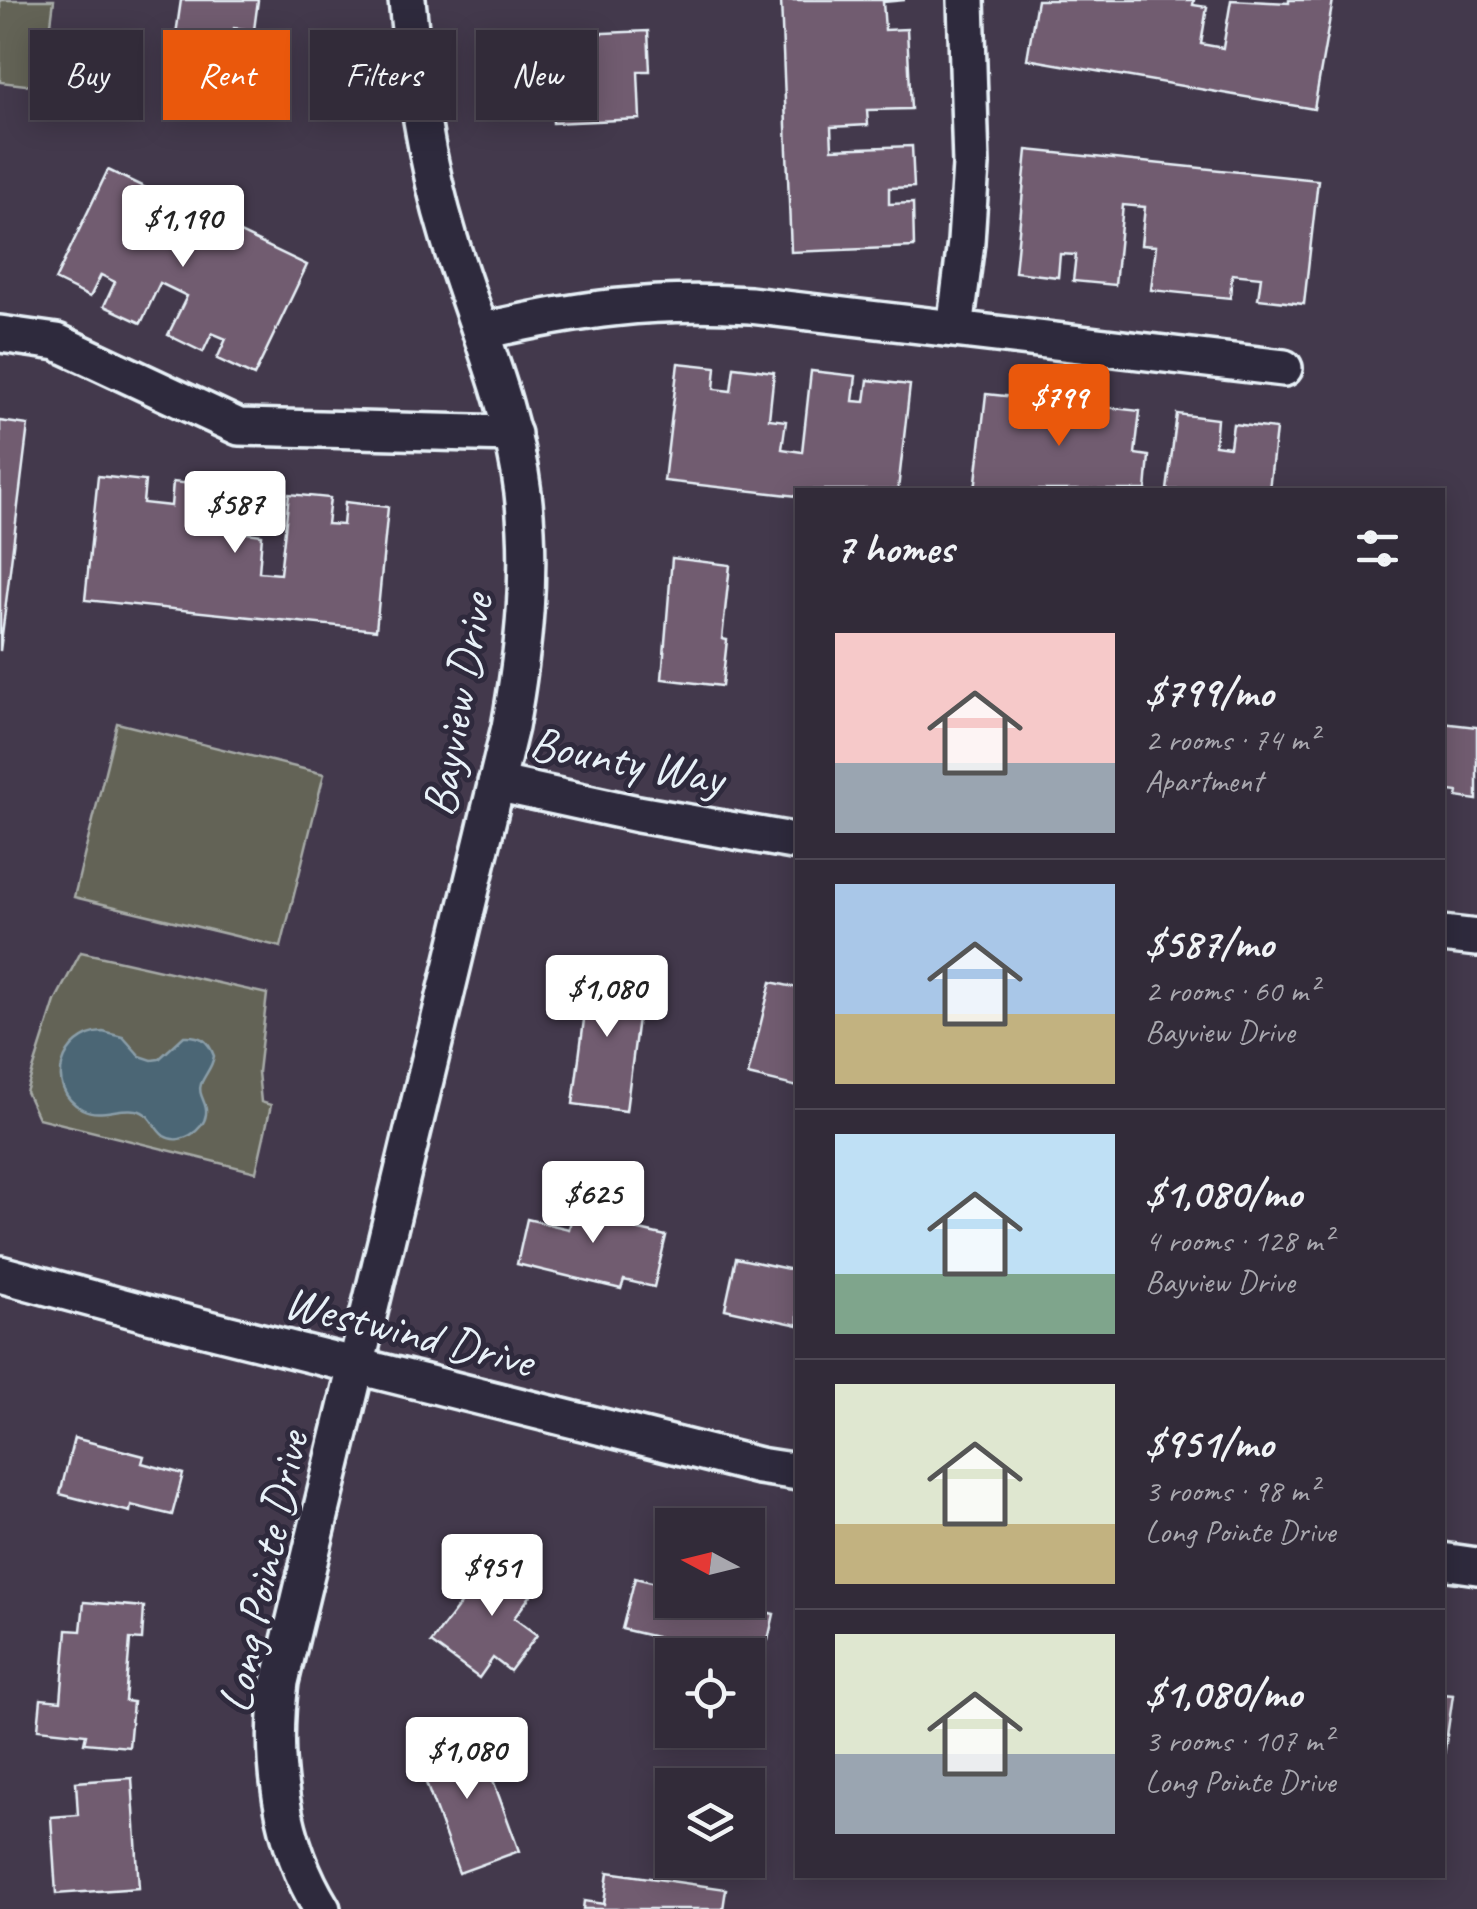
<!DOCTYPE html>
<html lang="en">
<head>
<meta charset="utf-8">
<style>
  :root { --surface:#322b39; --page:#3d3744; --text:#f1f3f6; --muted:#a8a7ae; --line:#4d4753; --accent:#ea580c }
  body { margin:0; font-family:Caveat,sans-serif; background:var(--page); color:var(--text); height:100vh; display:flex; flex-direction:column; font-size:38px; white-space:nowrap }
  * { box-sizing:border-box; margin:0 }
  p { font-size:32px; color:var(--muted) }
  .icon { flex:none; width:55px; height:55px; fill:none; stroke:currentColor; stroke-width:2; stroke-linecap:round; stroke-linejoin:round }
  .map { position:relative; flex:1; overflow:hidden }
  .sheet { position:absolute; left:795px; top:488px; width:650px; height:1390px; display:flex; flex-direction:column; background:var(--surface); border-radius:0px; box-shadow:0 5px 25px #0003,0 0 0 2px var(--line) }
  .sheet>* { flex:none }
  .hud { position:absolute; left:30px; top:30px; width:615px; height:90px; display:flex; gap:20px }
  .needle { width:65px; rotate:277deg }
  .tools { position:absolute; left:655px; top:1508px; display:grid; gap:20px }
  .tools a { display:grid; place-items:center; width:110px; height:110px; border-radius:0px; background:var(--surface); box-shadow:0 5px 25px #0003,0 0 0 2px var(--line); font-size:50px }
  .price { position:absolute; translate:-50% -85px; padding:0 22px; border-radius:10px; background:#fff; color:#222; font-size:32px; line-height:65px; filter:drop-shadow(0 2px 5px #0008) }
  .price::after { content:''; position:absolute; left:50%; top:60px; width:30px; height:22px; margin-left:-15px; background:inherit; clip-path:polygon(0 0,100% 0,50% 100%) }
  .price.selected { background:var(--accent); color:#fff }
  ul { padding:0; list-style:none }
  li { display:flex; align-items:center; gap:30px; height:250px; padding:0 40px }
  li+li { border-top:2px solid var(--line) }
  li span { display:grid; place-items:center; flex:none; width:280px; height:200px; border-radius:0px; color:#555 }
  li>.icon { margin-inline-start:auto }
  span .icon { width:120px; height:120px; fill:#fffc; stroke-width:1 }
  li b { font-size:42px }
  h2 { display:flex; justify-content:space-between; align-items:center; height:120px; padding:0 40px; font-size:42px }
  .pill { padding:0 35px; border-radius:0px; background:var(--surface); box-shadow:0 5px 25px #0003,0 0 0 2px var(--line); font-size:35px; line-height:90px }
  .pill.selected { background:var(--accent); color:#fff }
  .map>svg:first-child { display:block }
  .green { fill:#646456; stroke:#a6aaa7; stroke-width:2.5 }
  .water { fill:#4c6674; stroke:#8a9ea9; stroke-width:2.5 }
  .building { fill:#715b70; stroke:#e8f1f8; stroke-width:2.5 }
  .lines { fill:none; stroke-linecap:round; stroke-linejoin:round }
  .street-casing { stroke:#e8f1f8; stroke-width:42 }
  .street { stroke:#2f2a3d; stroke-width:35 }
  .labels { text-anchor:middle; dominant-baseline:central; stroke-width:10; stroke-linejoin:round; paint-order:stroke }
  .street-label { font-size:48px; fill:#e8f1f8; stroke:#2f2a3d }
</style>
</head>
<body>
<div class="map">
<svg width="1477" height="1909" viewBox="0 0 1477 1909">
  <rect width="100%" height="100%" fill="#43394c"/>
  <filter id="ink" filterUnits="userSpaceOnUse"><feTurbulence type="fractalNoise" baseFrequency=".01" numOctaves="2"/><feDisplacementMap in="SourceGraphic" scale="20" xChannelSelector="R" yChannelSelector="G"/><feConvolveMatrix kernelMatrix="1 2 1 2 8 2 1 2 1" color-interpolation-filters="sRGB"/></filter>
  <g filter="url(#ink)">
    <g class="green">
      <polygon points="0,0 54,0 43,87 0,82"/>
      <polygon points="117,723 324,774 281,947 74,897"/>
      <polygon points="81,952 267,994 258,1072 261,1102 271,1105 256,1172 38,1118 26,1092 55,1001"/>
    </g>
    <path class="water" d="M103,1032L123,1037L140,1056L152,1060L159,1059L184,1036C201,1035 208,1040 214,1056C212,1068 205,1074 201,1084C197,1095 208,1103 206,1114C204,1131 180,1146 164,1136C153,1128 152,1113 136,1110C118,1107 100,1118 82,1109C44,1089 61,1034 103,1032Z"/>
    <g class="building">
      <polygon points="181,0 258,0 254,30 234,28 230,58 268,63 262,111 204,103 206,88 169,83"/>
      <polygon points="781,0 905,0 883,2 885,30 907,29 911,109 867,110 868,125 831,127 832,149 912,146 914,187 889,188 889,204 913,203 914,247 791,252"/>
      <polygon points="1037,0 1194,0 1193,5 1207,7 1201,44 1223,48 1231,0 1289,3 1289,0 1333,0 1314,109 1027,59"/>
      <polygon points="648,31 650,71 638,71 640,119 553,123 552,92 561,91 559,35"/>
      <polygon points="1027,150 1318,180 1304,304 1258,299 1261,277 1232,274 1230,298 1151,290 1156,246 1141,245 1145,207 1123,205 1115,285 1073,281 1076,255 1060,254 1058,277 1015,272"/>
      <polygon points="108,170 307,265 254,376 217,359 226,339 212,333 203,352 168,335 187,296 160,283 141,323 104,306 115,282 101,275 90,297 55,280"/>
      <polygon points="678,363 716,367 714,389 731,391 734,367 774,372 769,419 786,421 782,449 802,452 811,371 856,376 853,401 865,402 868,380 910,385 898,490 798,490 798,496 664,481"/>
      <polygon points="986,394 1033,399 1030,422 1059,425 1061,402 1140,411 1135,454 1149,456 1146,490 975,490"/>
      <polygon points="1177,414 1217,419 1215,445 1230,447 1233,424 1276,429 1269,490 1167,490"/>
      <polygon points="0,421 28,425 0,651"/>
      <polygon points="98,476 145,481 143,503 171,506 173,482 252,490 247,533 262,535 259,572 280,574 289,494 330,498 327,524 343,525 345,502 388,507 376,630 85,600"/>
      <polygon points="672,558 730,565 722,639 727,640 722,686 662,679"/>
      <polygon points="1442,723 1477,727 1477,800 1457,797 1458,792 1442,790"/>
      <polygon points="591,966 636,971 631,1009 639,1010 626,1111 573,1104"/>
      <polygon points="771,982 798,988 798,1087 748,1075"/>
      <polygon points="579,1186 616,1194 609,1223 666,1236 654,1287 624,1280 621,1289 517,1264 527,1219 569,1229"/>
      <polygon points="736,1258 798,1271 798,1325 725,1309"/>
      <polygon points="74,1438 144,1456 142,1463 183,1474 172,1515 131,1505 130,1512 60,1494"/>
      <polygon points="510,1550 545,1576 514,1618 537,1635 510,1671 493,1658 479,1678 431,1643 473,1587 478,1591"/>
      <polygon points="635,1578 672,1587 672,1600 688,1600 737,1612 740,1600 767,1605 765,1612 774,1614 768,1640 761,1639 753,1668 748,1667 748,1655 672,1655 672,1662 655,1657 660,1638 622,1629"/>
      <polygon points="84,1602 144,1607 142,1640 130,1639 125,1701 133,1702 129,1747 84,1743 86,1734 38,1729 41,1699 61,1701 67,1630 81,1631"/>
      <polygon points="1442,1694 1453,1695 1442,1770"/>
      <polygon points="475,1731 519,1851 459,1873 415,1753"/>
      <polygon points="132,1778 139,1888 56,1894 51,1817 78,1815 76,1782"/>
      <polygon points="608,1872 726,1889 723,1909 583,1909 584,1901 604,1904"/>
    </g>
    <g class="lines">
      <defs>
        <g id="street">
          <polyline points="955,329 966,242 971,165 966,0"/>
          <path d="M483,331C577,309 653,299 750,305L1284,368"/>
          <polyline points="0,334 57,342 239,427 513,434"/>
          <polyline points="496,783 638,814 798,842"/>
          <polyline points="1442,934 1477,938"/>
          <polyline points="0,1274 149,1314 759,1466 798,1472"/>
          <polyline points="1442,1561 1477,1566"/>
          <path d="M322,1909C280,1841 270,1760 280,1682L510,727C524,649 532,572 523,493C512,403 475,324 449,238C425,160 415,81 407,0"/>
        </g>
      </defs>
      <use href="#street" class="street-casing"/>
      <use href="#street" class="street"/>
    </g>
  </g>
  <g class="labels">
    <g class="street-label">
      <text transform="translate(457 705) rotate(-80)">Bayview Drive</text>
      <text transform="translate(627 760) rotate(11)">Bounty Way</text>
      <text transform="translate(409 1331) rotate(14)">Westwind Drive</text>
      <text transform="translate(263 1572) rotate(-78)">Long Pointe Drive</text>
    </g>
  </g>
</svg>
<div class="tools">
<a><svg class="needle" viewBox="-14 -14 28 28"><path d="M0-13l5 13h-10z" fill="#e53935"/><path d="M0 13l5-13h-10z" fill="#a8a7ae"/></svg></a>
<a><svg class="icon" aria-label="locate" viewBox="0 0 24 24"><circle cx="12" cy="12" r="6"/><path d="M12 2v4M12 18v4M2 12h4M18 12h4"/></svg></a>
<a><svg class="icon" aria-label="layers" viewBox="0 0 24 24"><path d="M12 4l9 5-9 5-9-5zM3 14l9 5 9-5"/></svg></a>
</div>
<b class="price" style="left:183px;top:270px">$1,190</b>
<b class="price selected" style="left:1059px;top:449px">$799</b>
<b class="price" style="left:235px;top:556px">$587</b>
<b class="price" style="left:607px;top:1040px">$1,080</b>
<b class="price" style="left:593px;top:1246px">$625</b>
<b class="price" style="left:492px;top:1619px">$951</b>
<b class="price" style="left:467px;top:1802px">$1,080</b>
<div class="hud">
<a class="pill">Buy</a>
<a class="pill selected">Rent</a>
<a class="pill">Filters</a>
<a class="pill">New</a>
</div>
<section class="sheet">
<h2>7 homes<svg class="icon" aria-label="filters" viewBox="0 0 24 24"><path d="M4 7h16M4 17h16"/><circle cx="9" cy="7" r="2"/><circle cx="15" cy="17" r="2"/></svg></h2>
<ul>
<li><span style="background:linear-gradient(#f6c9c9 65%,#9aa5b1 0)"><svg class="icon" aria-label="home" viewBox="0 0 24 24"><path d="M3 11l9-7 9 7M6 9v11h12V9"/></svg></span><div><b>$799/mo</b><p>2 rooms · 74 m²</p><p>Apartment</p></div></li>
<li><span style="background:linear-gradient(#a9c7e8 65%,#c2b280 0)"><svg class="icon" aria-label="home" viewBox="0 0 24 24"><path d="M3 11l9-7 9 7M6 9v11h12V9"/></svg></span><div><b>$587/mo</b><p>2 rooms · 60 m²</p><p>Bayview Drive</p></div></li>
<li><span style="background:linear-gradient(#bfe0f5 70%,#7fa58c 0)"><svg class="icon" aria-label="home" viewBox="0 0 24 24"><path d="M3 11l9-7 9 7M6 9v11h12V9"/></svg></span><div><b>$1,080/mo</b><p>4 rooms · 128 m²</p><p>Bayview Drive</p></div></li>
<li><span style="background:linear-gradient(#dfe7d0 70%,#c2b280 0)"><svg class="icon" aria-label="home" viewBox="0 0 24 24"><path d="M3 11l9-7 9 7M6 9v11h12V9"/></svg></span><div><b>$951/mo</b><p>3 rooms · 98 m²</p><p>Long Pointe Drive</p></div></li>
<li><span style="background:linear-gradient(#dfe7d0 60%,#9aa5b1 0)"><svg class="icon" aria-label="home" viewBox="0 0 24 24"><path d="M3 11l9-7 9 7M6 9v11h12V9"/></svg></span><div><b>$1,080/mo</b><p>3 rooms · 107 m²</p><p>Long Pointe Drive</p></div></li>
</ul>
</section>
</div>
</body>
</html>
